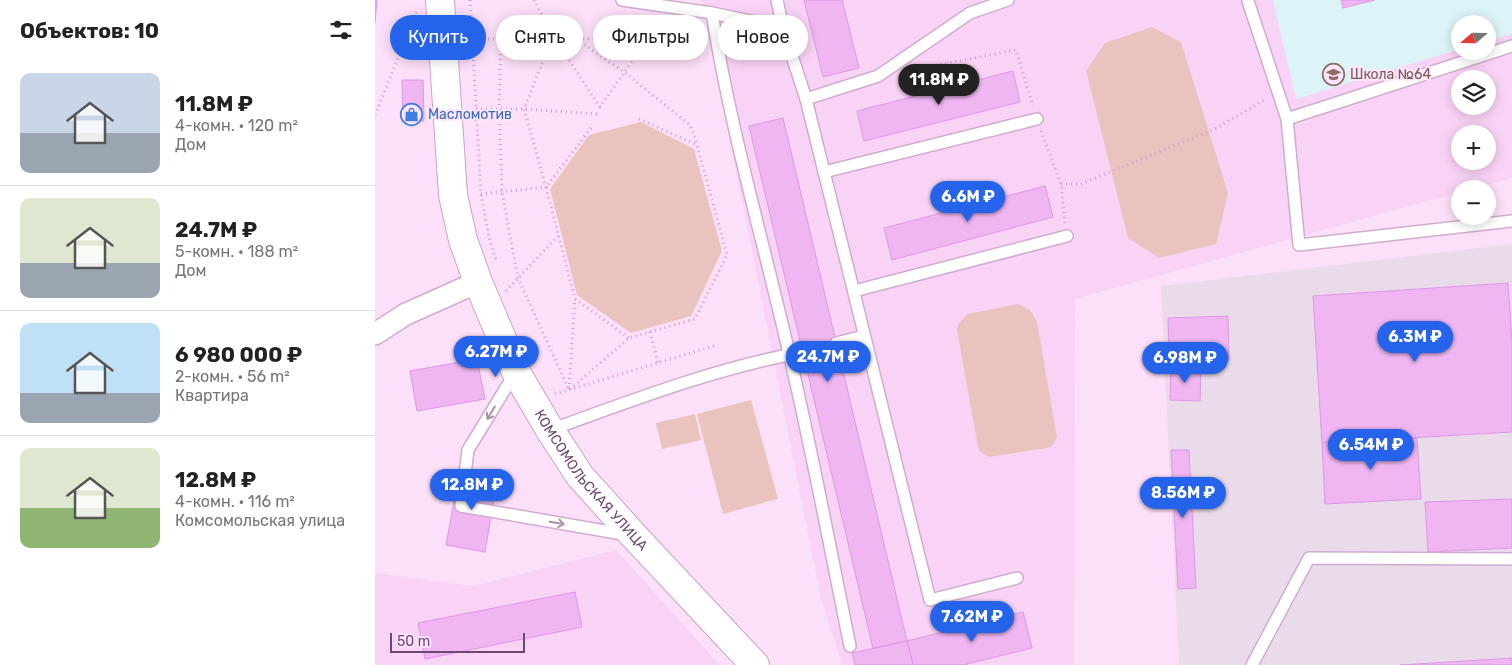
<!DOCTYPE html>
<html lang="ru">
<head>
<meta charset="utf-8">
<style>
  :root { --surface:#fff; --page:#f6f6f6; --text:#222; --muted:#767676; --line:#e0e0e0; --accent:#2563eb }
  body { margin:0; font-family:Rubik,sans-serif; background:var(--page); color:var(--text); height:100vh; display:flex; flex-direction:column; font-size:19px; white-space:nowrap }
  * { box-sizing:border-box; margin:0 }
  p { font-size:16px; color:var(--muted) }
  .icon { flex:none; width:28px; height:28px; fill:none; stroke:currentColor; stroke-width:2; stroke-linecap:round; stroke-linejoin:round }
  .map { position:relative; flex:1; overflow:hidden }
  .panel { display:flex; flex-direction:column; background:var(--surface); width:375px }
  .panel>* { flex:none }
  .hud { position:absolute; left:15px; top:15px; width:475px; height:45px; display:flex; gap:10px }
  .needle { width:32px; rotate:250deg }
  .buttons { position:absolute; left:1076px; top:15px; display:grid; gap:10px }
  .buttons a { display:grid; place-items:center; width:45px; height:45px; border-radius:50%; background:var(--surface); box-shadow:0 2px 12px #0003; font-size:25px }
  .scale { position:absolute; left:15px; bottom:12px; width:135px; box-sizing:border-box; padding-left:5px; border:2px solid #6e4772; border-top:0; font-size:14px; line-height:18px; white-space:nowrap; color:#6e4772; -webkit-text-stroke:4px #ffe5fb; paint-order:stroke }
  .price { position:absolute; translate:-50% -42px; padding:0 11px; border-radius:18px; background:var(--accent); color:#fff; font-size:16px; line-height:32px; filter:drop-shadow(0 1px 2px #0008) }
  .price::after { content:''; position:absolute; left:50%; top:30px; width:15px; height:11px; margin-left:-8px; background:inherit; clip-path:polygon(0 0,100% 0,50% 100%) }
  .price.active { background:#222; color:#fff }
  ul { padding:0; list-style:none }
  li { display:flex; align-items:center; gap:15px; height:125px; padding:0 20px }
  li+li { border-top:1px solid var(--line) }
  li span { display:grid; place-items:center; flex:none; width:140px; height:100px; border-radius:10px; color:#555 }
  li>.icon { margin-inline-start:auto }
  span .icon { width:60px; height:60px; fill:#fffc; stroke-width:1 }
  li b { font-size:21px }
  h2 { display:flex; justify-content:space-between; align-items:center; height:60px; padding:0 20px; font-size:21px }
  .pill { padding:0 18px; border-radius:22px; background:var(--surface); box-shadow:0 2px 12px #0003; font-size:18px; line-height:45px }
  .pill.active { background:var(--accent); color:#fff }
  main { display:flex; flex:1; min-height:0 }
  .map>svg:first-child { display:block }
  .residential { fill:#f9d3f5; fill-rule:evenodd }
  .industrial { fill:#eadbea }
  .education { fill:#dcf3f8 }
  .green { fill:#e9c4be }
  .building { fill:#efb6f2; stroke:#df96e5 }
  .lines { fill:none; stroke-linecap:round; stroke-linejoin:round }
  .lane-casing { stroke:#d0acd0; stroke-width:14 }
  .street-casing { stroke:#d0acd0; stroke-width:24 }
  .secondary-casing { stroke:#cca1cd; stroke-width:30 }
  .path { stroke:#d29ad6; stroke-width:3; stroke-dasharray:1 4; stroke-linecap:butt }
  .lane { stroke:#fff; stroke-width:11 }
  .street { stroke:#fff; stroke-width:21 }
  .secondary { stroke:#fff; stroke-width:28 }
  .oneway { stroke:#a891aa }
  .labels { text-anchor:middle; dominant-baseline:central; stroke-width:4; stroke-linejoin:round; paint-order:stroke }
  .education-label { font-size:14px; fill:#785e54; stroke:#ffe5fb; text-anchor:start }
  .shop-label { font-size:14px; fill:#366cbe; stroke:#ffe5fb; text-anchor:start }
  .street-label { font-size:14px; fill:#6e4772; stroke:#ffe5fb }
</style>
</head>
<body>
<main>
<section class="panel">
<h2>Объектов: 10<svg class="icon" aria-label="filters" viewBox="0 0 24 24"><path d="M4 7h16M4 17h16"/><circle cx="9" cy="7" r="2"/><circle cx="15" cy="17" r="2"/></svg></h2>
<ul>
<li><span style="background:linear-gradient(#c9d6e8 60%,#9aa5b1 0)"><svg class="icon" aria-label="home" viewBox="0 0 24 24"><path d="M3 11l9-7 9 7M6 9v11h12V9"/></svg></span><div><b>11.8M ₽</b><p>4-комн. · 120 m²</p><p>Дом</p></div></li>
<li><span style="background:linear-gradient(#dfe7d0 65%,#9aa5b1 0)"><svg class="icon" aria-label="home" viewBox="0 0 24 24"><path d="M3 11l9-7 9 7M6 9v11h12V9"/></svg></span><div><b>24.7M ₽</b><p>5-комн. · 188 m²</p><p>Дом</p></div></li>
<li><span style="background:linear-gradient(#bfe0f5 70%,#9aa5b1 0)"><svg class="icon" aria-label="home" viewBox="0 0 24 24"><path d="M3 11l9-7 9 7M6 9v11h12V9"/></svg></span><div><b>6 980 000 ₽</b><p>2-комн. · 56 m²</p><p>Квартира</p></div></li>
<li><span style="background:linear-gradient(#dfe7d0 60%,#8fb573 0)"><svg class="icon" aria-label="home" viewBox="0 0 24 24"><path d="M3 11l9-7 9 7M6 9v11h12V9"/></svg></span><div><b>12.8M ₽</b><p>4-комн. · 116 m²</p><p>Комсомольская улица</p></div></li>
</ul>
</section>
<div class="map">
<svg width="1137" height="665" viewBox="0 0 1137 665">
  <rect width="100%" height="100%" fill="#fcdff8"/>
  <g class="residential">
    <path d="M327,0H1137V178L1098,189H1085V192L700,299L699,665H467L446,598ZM1085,24H1112V51H1085ZM1085,79H1112V106H1085ZM1085,134H1112V161H1085Z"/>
    <polygon points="241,550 345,665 0,665 0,573 98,586"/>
  </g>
  <polygon class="industrial" points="1137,244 1137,665 804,665 786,286"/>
  <polygon class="education" points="898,0 1137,0 1137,34 1113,41 1112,24 1085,24 1085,49 921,99"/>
  <g class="green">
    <polygon points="777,27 806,42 853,193 841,244 784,258 753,238 711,71 730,43"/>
    <polygon points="266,122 319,149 347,251 316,316 256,333 202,295 175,189 214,135"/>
    <polygon points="643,304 655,310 662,322 682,437 677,446 672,448 614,457 605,452 603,447 582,330 584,323 593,314"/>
    <polygon points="376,400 403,499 348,514 322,414"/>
    <polygon points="320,414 326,440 287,449 281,423"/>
  </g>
  <g class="building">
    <polygon points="0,0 2,0 0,22"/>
    <polygon points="429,0 467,0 484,68 448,77"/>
    <polygon points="966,0 1000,0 968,8"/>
    <polygon points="638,71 645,102 489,141 482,111"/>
    <polygon points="27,80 48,80 49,121 28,121"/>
    <polygon points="408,118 532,641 498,648 374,126"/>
    <polygon points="670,186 678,217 517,260 509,228"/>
    <polygon points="1133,283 1137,341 1137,432 947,443 938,296"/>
    <polygon points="853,316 854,360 794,361 793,318"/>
    <polygon points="102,359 110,399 42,411 35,371"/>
    <polygon points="796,366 826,367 825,401 795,400"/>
    <polygon points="1042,438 1046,499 950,504 947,443"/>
    <polygon points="796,450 814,450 821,588 803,589"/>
    <polygon points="85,469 123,476 110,552 71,545"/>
    <polygon points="1137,499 1137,548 1053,552 1050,502"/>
    <polygon points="200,592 207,627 50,659 43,623"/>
    <polygon points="648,612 657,648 588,665 538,665 532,641"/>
    <polygon points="532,641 538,665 480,665 477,653"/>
    <polygon points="1137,658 1137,665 1025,665"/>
  </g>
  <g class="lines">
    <defs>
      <g id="lane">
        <polyline points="247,0 337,13 408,28 431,99 555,600 642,578"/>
        <polyline points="402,0 408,28"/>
        <polyline points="873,1 912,119 924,245 1137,221"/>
        <path d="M337,13C355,128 388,240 414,353C437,450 455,548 475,646"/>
        <polyline points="431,99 503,76 595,13 633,0"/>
        <polyline points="912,119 1137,46"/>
        <polyline points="449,172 662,119"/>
        <polyline points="479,291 692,236"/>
        <polyline points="461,343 489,336"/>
        <polyline points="140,373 93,450 86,506 253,535"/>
        <path d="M175,430C258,400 341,368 428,352"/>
        <polyline points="877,665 934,558 1137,559"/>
      </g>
      <polyline id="street" points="0,334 31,314 103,282"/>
      <g id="secondary">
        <path id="s1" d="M65,0L78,195L88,240L103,282L141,372L175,430L205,476L259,536L380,665"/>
      </g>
    </defs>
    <use href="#lane" class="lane-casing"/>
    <use href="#street" class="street-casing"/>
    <use href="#secondary" class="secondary-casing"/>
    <g class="path">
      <polyline points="95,0 106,194 114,237 121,260"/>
      <polyline points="159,0 178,36 225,107 286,20"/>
      <polyline points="126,39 124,109 127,192 143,278 194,390 254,338 320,319 352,255 322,145 262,118"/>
      <polyline points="201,39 249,72 315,125 322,144"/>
      <polyline points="98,40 178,36 201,39 274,39 329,44"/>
      <polyline points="541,69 641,50 658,106"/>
      <polyline points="101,109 149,109 222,114"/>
      <polyline points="0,115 42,11"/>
      <polyline points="216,128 171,187 200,299 254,338"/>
      <polyline points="666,131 686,184 690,223"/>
      <polyline points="686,184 706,184 840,129 891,99"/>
      <polyline points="106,194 171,187 149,109 178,36"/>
      <polyline points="131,291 183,236"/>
      <polyline points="275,332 283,363"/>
      <polyline points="194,389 200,299"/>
      <polyline points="180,394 342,345"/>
    </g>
    <use href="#lane" class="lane"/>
    <use href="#street" class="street"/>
    <use href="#secondary" class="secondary"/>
  </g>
  <defs><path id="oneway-shaft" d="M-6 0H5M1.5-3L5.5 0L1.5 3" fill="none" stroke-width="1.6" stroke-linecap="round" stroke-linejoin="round" transform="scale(1.25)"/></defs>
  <g class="oneway">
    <use href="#oneway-shaft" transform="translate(116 413) rotate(121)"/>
    <use href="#oneway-shaft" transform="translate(182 523) rotate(10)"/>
  </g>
  <defs>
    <symbol id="school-ring" viewBox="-11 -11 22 22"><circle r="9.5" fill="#ffe5fb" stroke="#8d6e63" stroke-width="1.5"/><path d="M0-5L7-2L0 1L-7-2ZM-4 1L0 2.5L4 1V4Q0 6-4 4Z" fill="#8d6e63"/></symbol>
    <symbol id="shop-ring" viewBox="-11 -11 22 22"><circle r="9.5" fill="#ffe5fb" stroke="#3f7fe0" stroke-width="1.5"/><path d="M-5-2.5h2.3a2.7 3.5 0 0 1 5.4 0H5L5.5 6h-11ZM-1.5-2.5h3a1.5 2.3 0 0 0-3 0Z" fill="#3f7fe0"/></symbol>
  </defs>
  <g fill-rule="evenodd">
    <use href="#school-ring" x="946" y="62" width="25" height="25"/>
    <use href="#shop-ring" x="24" y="102" width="25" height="25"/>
  </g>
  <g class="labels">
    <g class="education-label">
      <text x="975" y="74">Школа №64</text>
    </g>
    <g class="shop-label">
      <text x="53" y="114">Масломотив</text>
    </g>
    <g class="street-label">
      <text stroke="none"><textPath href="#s1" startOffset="516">КОМСОМОЛЬСКАЯ УЛИЦА</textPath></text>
    </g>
  </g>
</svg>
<div class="buttons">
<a><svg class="needle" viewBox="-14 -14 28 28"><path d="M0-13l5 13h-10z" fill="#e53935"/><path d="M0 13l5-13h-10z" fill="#767676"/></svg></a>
<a><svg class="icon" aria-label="layers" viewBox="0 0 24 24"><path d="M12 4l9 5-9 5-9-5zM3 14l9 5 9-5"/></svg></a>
<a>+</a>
<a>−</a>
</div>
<div class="scale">50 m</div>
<b class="price active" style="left:564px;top:106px">11.8M ₽</b>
<b class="price" style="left:593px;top:223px">6.6M ₽</b>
<b class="price" style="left:1040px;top:363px">6.3M ₽</b>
<b class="price" style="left:121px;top:378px">6.27M ₽</b>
<b class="price" style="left:453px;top:383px">24.7M ₽</b>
<b class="price" style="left:810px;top:384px">6.98M ₽</b>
<b class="price" style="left:996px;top:471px">6.54M ₽</b>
<b class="price" style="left:97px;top:511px">12.8M ₽</b>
<b class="price" style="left:808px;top:519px">8.56M ₽</b>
<b class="price" style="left:597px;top:643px">7.62M ₽</b>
<div class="hud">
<a class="pill active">Купить</a>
<a class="pill">Снять</a>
<a class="pill">Фильтры</a>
<a class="pill">Новое</a>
</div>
</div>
</main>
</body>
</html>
